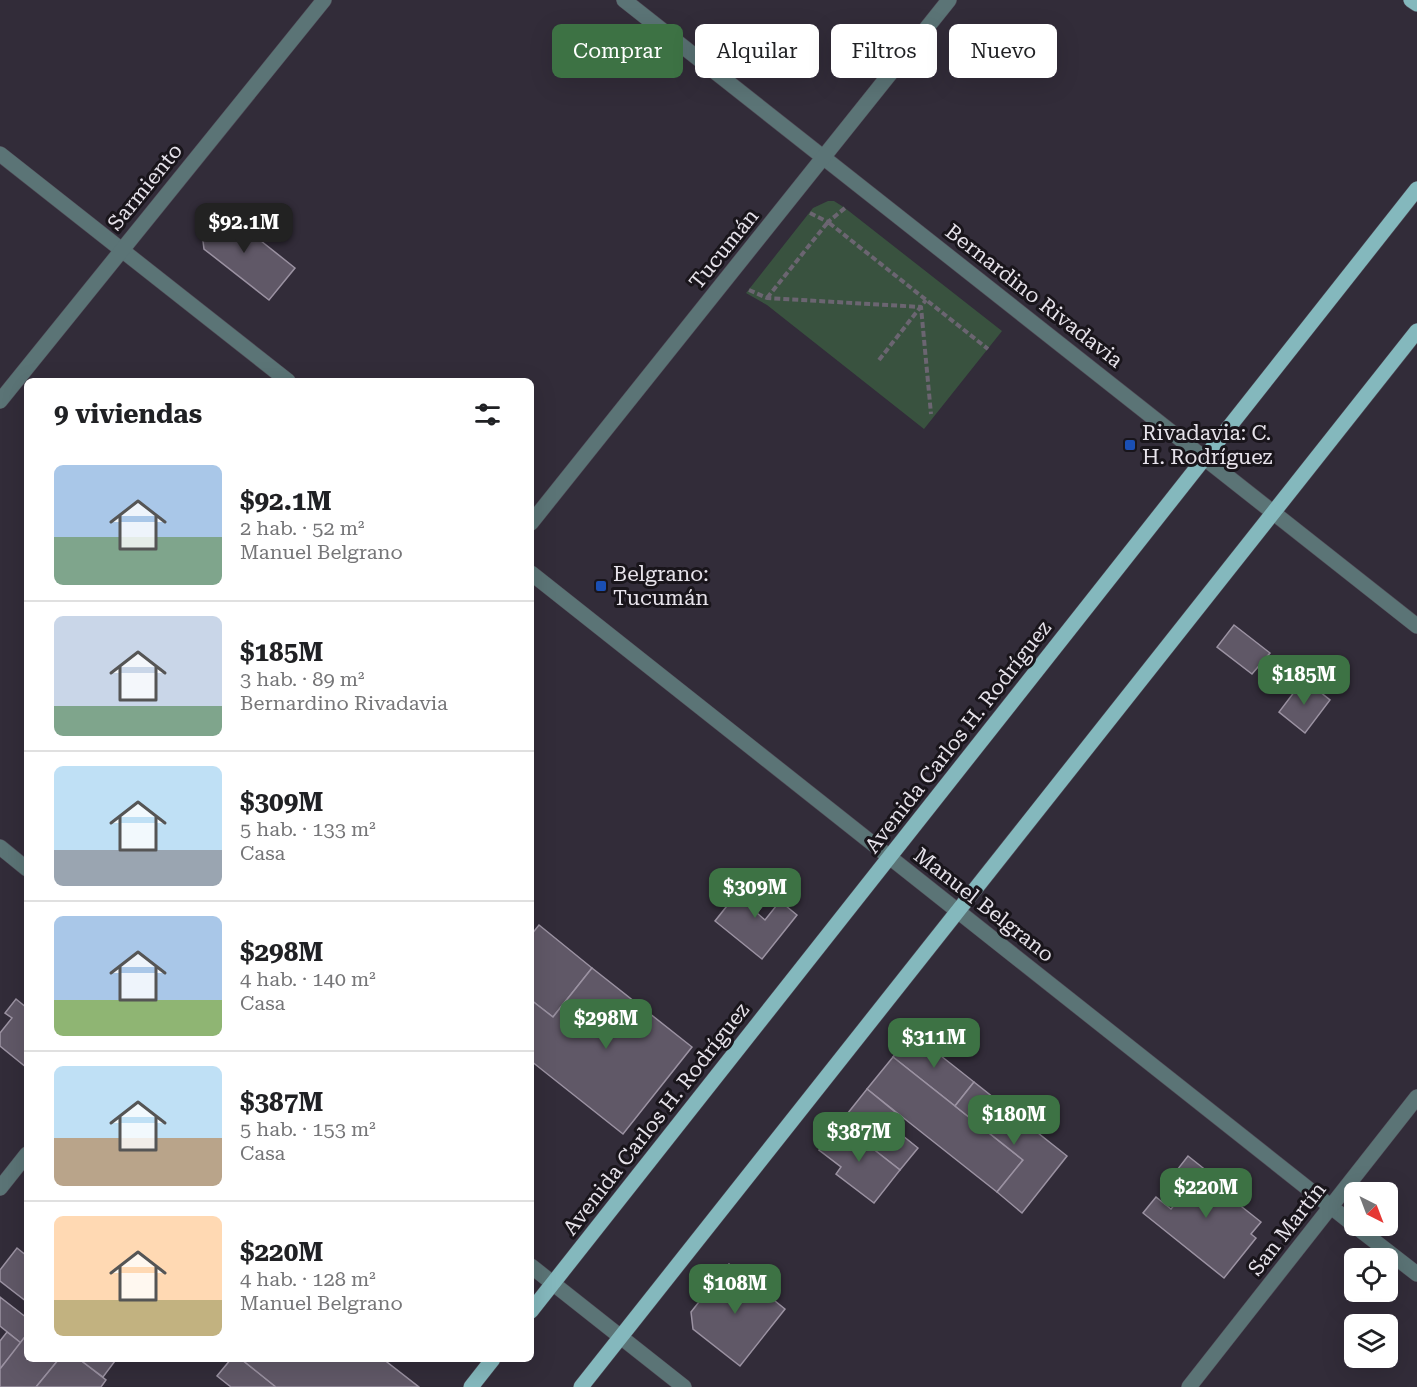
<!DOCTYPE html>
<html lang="es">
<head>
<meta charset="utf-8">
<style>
  :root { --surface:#fff; --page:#f2f2f2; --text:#202124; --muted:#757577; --line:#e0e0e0; --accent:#3d7244 }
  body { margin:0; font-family:"Roboto Serif",serif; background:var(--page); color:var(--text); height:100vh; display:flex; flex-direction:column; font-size:22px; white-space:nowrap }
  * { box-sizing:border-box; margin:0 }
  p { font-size:20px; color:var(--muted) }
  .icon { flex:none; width:33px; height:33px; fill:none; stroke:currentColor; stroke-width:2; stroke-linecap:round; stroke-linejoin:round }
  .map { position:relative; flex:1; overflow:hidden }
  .sheet { position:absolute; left:24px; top:378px; width:510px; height:984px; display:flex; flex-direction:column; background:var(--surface); border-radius:9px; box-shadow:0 6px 24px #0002 }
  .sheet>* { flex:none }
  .guide { position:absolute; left:552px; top:24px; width:570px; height:54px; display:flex; gap:12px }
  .needle { width:39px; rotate:138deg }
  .fabs { position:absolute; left:1344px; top:1182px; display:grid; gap:12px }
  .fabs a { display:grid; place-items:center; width:54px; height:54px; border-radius:9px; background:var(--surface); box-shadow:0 6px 24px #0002; font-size:30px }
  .price { position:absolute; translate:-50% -51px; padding:0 14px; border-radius:12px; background:var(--accent); color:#fff; font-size:20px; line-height:39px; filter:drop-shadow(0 2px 3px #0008) }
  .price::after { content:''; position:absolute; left:50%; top:36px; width:18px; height:14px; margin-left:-9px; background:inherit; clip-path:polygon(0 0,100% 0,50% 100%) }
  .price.current { background:#222; color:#fff }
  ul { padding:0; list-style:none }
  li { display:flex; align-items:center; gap:18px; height:150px; padding:0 30px }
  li+li { border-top:2px solid var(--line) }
  li span { display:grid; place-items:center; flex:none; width:168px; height:120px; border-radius:9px; color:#555 }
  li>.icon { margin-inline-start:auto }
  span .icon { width:72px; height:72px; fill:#fffc; stroke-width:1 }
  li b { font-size:26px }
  h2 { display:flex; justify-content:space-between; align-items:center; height:72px; padding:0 30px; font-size:26px }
  .pill { padding:0 21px; border-radius:9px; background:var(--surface); box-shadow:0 6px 24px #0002; font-size:21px; line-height:54px }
  .pill.current { background:var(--accent); color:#fff }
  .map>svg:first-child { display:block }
  .green { fill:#39523f }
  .building { fill:#605867; stroke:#9b92a2; stroke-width:1.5 }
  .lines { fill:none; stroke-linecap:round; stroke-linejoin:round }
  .minor-casing { stroke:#4f4955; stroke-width:16 }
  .major-casing { stroke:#4f4955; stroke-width:16 }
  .path { stroke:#6b6571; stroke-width:4; stroke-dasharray:6 3; stroke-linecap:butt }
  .minor { stroke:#5b7476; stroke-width:15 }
  .major { stroke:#84b8bd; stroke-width:15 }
  .transit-dot { fill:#1a4fb4; stroke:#19151b; stroke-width:2 }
  .labels { text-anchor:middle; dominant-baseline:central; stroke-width:6; stroke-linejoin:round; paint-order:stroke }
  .street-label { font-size:21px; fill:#e6e2ea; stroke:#19151b }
  .poi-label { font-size:21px; fill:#e6e2ea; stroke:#19151b; text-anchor:start }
</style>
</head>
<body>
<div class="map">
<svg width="1417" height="1387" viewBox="0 0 1417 1387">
  <rect width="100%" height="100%" fill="#322c39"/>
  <polygon class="green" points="828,201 834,201 845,208 1002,331 924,429 767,305 746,293 813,208"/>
  <g class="building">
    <polygon points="217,206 295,268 269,300 204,249 201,225"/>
    <polygon points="1234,625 1270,653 1252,674 1217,647"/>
    <polygon points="1304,679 1330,700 1305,733 1279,712"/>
    <polygon points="750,877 772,894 757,913 765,920 780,901 797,915 762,959 715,921"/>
    <polygon points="539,925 592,968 553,1017 531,1000 531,935"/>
    <polygon points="592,968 692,1047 623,1134 531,1061 531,1000 553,1017"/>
    <polygon points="16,999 27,1008 27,1068 0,1046 0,1033 12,1018 5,1013"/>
    <polygon points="912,1033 974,1082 955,1106 893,1057"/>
    <polygon points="893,1057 1023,1160 997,1192 867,1089"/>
    <polygon points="974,1082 1067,1156 1022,1213 997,1192 1023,1160 955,1106"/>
    <polygon points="867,1089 900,1116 892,1127 918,1148 900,1170 840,1123"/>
    <polygon points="840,1123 900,1170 874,1203 836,1174 841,1167 819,1150"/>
    <polygon points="1188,1156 1241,1198 1237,1203 1261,1222 1251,1234 1256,1238 1224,1278 1143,1213 1156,1197 1171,1209 1186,1191 1170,1179"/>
    <polygon points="17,1248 27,1256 27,1302 0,1281 0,1270"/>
    <polygon points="729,1264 785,1309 740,1366 693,1329 691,1312"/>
    <polygon points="0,1297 27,1318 27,1334 21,1343 0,1326"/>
    <polygon points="7,1332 21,1343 0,1369 0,1341"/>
    <polygon points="27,1334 27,1359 59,1359 36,1387 0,1387 0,1369"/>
    <polygon points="59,1359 79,1359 106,1380 101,1387 36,1387"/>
    <polygon points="79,1359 112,1359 115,1361 103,1377"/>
    <polygon points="231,1359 241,1359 276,1387 231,1387 217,1376"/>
    <polygon points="241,1359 383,1359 419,1387 276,1387"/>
  </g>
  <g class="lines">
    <defs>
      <g id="minor">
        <polyline points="624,0 1417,626"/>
        <polyline points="0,154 288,381"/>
        <polyline points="0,401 324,0"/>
        <polyline points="531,523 949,0"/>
        <polyline points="531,573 1354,1225"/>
        <polyline points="0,847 27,869"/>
        <polyline points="0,1188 27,1154"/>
        <polyline points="1355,1226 1417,1274"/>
        <polyline points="531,1266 684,1387"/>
        <polyline points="1189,1387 1417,1097"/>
      </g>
      <g id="major">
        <polyline points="1411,0 1417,4"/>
        <polyline points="531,1311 1417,189"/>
        <polyline points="471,1387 493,1359"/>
        <polyline points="581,1387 1417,331"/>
      </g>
    </defs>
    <use href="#minor" class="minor-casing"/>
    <use href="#major" class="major-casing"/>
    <g class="path">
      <polyline points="810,213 828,222 845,208"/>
      <polyline points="749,290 767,298 921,307 931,414"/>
      <polyline points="767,298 828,222 988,349"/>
      <polyline points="879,360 926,300"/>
    </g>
    <use href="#minor" class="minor"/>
    <use href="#major" class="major"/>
  </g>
  <g class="transit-dot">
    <rect x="1124" y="439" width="12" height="12" rx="3"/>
    <rect x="595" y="580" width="12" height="12" rx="3"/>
  </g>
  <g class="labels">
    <g class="street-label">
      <text transform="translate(145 187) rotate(-51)">Sarmiento</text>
      <text transform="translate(724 249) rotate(-51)">Tucumán</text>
      <text transform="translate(1034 296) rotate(38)">Bernardino Rivadavia</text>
      <text transform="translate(958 737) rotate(-52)">Avenida Carlos H. Rodríguez</text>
      <text transform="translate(984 905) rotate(38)">Manuel Belgrano</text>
      <text transform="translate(656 1119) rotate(-52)">Avenida Carlos H. Rodríguez</text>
      <text transform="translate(1287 1229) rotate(-52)">San Martín</text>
    </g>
    <g class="poi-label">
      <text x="1142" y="433">Rivadavia: C.<tspan x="1142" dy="24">H. Rodríguez</tspan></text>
      <text x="613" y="574">Belgrano:<tspan x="613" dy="24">Tucumán</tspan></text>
    </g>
  </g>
</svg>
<div class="fabs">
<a><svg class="needle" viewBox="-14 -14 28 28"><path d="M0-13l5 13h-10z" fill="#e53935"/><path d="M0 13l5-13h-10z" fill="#757577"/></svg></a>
<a><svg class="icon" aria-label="locate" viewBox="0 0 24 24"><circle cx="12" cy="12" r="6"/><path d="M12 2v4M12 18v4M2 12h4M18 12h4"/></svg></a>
<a><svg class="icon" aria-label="layers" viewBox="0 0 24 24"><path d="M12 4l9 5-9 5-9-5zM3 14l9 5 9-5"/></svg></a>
</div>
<b class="price current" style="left:244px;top:254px">$92.1M</b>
<b class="price" style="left:1304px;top:706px">$185M</b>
<b class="price" style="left:755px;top:919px">$309M</b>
<b class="price" style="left:606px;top:1050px">$298M</b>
<b class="price" style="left:934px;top:1069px">$311M</b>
<b class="price" style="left:1014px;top:1146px">$180M</b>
<b class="price" style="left:859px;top:1163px">$387M</b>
<b class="price" style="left:1206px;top:1219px">$220M</b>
<b class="price" style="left:735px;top:1315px">$108M</b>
<div class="guide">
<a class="pill current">Comprar</a>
<a class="pill">Alquilar</a>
<a class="pill">Filtros</a>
<a class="pill">Nuevo</a>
</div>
<section class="sheet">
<h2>9 viviendas<svg class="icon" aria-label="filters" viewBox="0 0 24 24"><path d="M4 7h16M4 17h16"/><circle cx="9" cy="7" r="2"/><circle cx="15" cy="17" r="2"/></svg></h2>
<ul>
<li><span style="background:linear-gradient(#a9c7e8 60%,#7fa58c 0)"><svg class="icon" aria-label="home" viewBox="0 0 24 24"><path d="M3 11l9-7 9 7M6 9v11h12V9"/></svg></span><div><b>$92.1M</b><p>2 hab. · 52 m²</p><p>Manuel Belgrano</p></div></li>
<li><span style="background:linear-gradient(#c9d6e8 75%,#7fa58c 0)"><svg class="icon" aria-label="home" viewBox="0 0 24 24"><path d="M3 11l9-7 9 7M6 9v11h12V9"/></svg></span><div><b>$185M</b><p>3 hab. · 89 m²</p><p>Bernardino Rivadavia</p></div></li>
<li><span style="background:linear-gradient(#bfe0f5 70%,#9aa5b1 0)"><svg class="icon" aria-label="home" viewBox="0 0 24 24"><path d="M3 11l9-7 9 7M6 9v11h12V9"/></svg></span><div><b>$309M</b><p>5 hab. · 133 m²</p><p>Casa</p></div></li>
<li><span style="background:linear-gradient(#a9c7e8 70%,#8fb573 0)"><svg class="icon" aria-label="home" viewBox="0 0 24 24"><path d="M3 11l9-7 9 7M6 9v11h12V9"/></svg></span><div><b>$298M</b><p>4 hab. · 140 m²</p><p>Casa</p></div></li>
<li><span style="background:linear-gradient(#bfe0f5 60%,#b9a48a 0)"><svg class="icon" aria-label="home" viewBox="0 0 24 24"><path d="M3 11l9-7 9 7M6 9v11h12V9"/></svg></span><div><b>$387M</b><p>5 hab. · 153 m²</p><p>Casa</p></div></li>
<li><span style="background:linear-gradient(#ffd9b3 70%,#c2b280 0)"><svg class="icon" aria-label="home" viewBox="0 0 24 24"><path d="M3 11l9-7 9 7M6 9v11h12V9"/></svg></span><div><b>$220M</b><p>4 hab. · 128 m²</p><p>Manuel Belgrano</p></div></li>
</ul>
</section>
</div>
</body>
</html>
